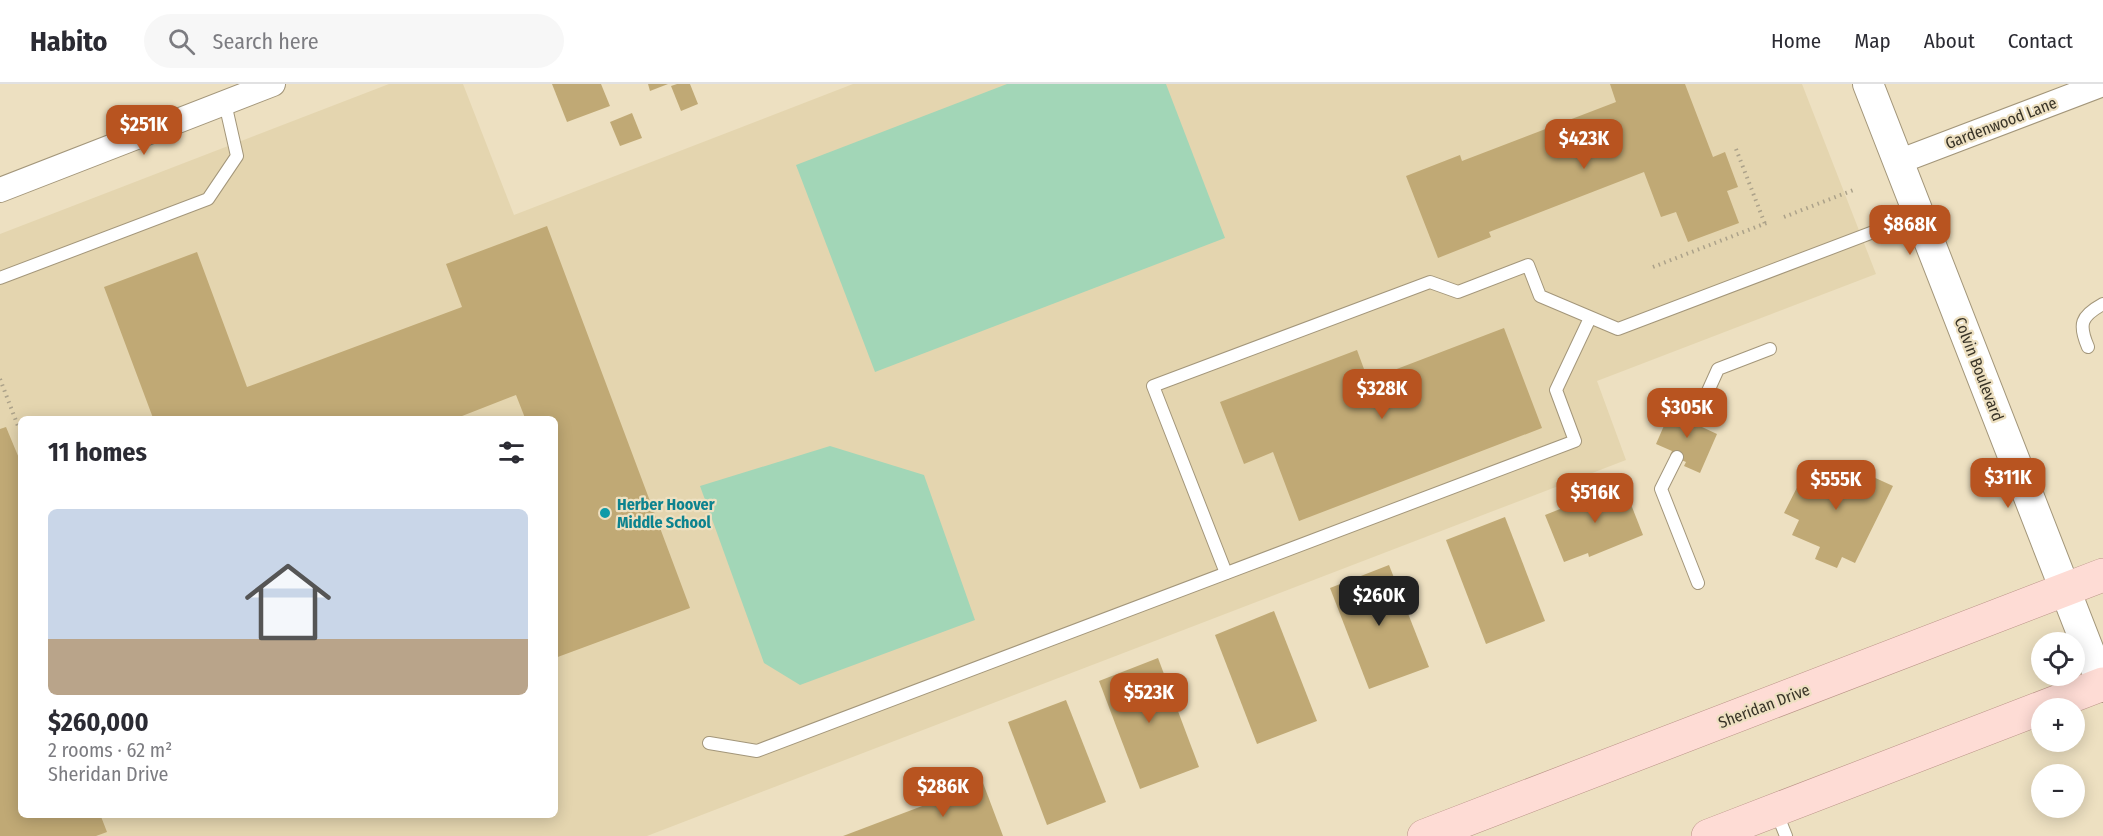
<!DOCTYPE html>
<html lang="en">
<head>
<meta charset="utf-8">
<style>
  :root { --surface:#fff; --page:#f7f7f7; --text:#2b2b33; --muted:#7c7c81; --line:#e1e1e2; --accent:#b85420 }
  body { margin:0; font-family:"Fira Sans Condensed",sans-serif; background:var(--page); color:var(--text); height:100vh; display:flex; flex-direction:column; font-size:22px; white-space:nowrap }
  * { box-sizing:border-box; margin:0 }
  p { font-size:20px; color:var(--muted) }
  .icon { flex:none; width:33px; height:33px; fill:none; stroke:currentColor; stroke-width:2; stroke-linecap:round; stroke-linejoin:round }
  .map { position:relative; flex:1; overflow:hidden }
  .side { position:absolute; left:18px; top:332px; width:540px; height:402px; display:flex; flex-direction:column; background:var(--surface); border-radius:9px; box-shadow:0 3px 15px #0003 }
  .side>* { flex:none }
  .fabs { position:absolute; left:2031px; top:548px; display:grid; gap:12px }
  .fabs a { display:grid; place-items:center; width:54px; height:54px; border-radius:50%; background:var(--surface); box-shadow:0 3px 15px #0003; font-size:30px }
  .price { position:absolute; translate:-50% -51px; padding:0 14px; border-radius:12px; background:var(--accent); color:#fff; font-size:20px; line-height:39px; filter:drop-shadow(0 2px 3px #0008) }
  .price::after { content:''; position:absolute; left:50%; top:36px; width:18px; height:14px; margin-left:-9px; background:inherit; clip-path:polygon(0 0,100% 0,50% 100%) }
  .price.selected { background:#222; color:#fff }
  ul { padding:0; list-style:none }
  li { display:grid; align-content:center; gap:12px; height:318px; padding:0 30px }
  li+li { border-top:2px solid var(--line) }
  li span { display:grid; place-items:center; height:186px; border-radius:9px; color:#555 }
  li>.icon { margin-inline-start:auto }
  span .icon { width:108px; height:108px; fill:#fffc; stroke-width:1 }
  li b { font-size:26px }
  h2 { display:flex; justify-content:space-between; align-items:center; height:72px; padding:0 30px; font-size:26px }
  header { display:flex; align-items:center; gap:36px; box-sizing:border-box; height:84px; padding:0 30px; background:var(--surface); border-bottom:2px solid var(--line) }
  header strong { font-size:28px }
  nav { display:flex; gap:33px; margin-inline-start:auto; font-size:21px }
  .search { width:420px; height:54px; background:var(--page); display:flex; align-items:center; gap:15px; box-sizing:border-box; padding:0 21px; border-radius:33px; color:var(--muted); font-size:22px }
  .map>svg:first-child { display:block }
  .built { fill:#e4d5af; fill-rule:evenodd }
  .green { fill:#a2d6b7 }
  .building { fill:#c0a975 }
  .lines { fill:none; stroke-linecap:round; stroke-linejoin:round }
  .service-casing { stroke:#a3967a; stroke-width:14 }
  .minor-casing { stroke:#a3967a; stroke-width:26 }
  .tertiary-casing { stroke:#a3967a; stroke-width:32 }
  .primary-casing { stroke:#b99286; stroke-width:34 }
  .path { stroke:#aca28a; stroke-width:4; stroke-dasharray:1.5 4.5; stroke-linecap:butt }
  .service { stroke:#fff; stroke-width:12 }
  .minor { stroke:#fff; stroke-width:24 }
  .tertiary { stroke:#fff; stroke-width:30 }
  .primary { stroke:#fedcd5; stroke-width:33 }
  .culture-dot { fill:#0f9aa8; stroke:#ede0c1; stroke-width:2 }
  .labels { text-anchor:middle; dominant-baseline:central; stroke-width:4.5; stroke-linejoin:round; paint-order:stroke }
  .street-label { font-size:16px; fill:#383327; stroke:#ede0c1 }
  .culture-label { font-size:16px; font-weight:bold; fill:#0d838f; stroke:#ede0c1; text-anchor:start }
</style>
</head>
<body>
<header>
<strong>Habito</strong>
<div class="search"><svg class="icon" aria-label="search" viewBox="0 0 24 24"><circle cx="10" cy="10" r="6"/><path d="M15 15l6 6"/></svg>Search here</div>
<nav><a>Home</a><a>Map</a><a>About</a><a>Contact</a></nav>
</header>
<div class="map">
<svg width="2103" height="752" viewBox="0 0 2103 752">
  <rect width="100%" height="100%" fill="#ede0c1"/>
  <path class="built" d="M389,0H463L514,131L853,0H1802L1876,190L1597,297L1626,376L647,752H0V150ZM21,334H555V730H21Z"/>
  <g class="green">
    <polygon points="1007,0 1166,0 1225,154 875,288 796,81"/>
    <polygon points="830,362 924,391 975,536 800,601 764,579 700,402"/>
  </g>
  <g class="building">
    <polygon points="552,0 601,0 610,22 567,38"/>
    <polygon points="648,0 668,0 650,7"/>
    <polygon points="677,0 690,0 698,20 681,27 671,2"/>
    <polygon points="1610,0 1685,0 1713,73 1725,68 1738,103 1727,107 1739,139 1688,158 1676,128 1661,133 1644,88 1489,148 1491,153 1438,174 1406,92 1460,71 1462,77 1616,18"/>
    <polygon points="632,29 642,54 620,62 610,38"/>
    <polygon points="547,142 690,524 555,574 555,334 525,334 516,311 457,334 153,334 104,203 197,168 247,303 462,223 446,180"/>
    <polygon points="1504,244 1542,344 1299,437 1273,368 1244,380 1220,318 1357,266 1368,296"/>
    <polygon points="1673,321 1689,328 1687,332 1703,339 1702,343 1717,350 1700,389 1684,382 1686,378 1670,371 1672,367 1656,360"/>
    <polygon points="6,343 21,379 21,730 100,730 107,748 96,752 0,752 0,345"/>
    <polygon points="1811,376 1823,382 1825,376 1869,396 1871,392 1893,402 1855,479 1842,473 1837,484 1815,475 1820,463 1792,451 1799,436 1784,429"/>
    <polygon points="1623,400 1643,451 1589,473 1588,469 1564,478 1545,431"/>
    <polygon points="1505,433 1545,537 1486,560 1446,456"/>
    <polygon points="1389,481 1429,583 1369,605 1330,504"/>
    <polygon points="1274,527 1317,637 1257,660 1215,551"/>
    <polygon points="1158,574 1199,683 1140,705 1099,597"/>
    <polygon points="1066,616 1106,718 1047,741 1008,638"/>
    <polygon points="983,699 1003,752 843,752"/>
  </g>
  <g class="lines">
    <defs>
      <g id="service">
        <polyline points="0,194 208,115 237,72 225,19"/>
        <path d="M2088,263C2078,240 2081,232 2103,220"/>
        <polyline points="1695,336 1718,285 1770,265"/>
        <polyline points="1677,373 1661,405 1698,499"/>
        <polyline points="1226,489 1153,302 1430,198 1458,208 1528,181 1540,212 1618,245 1918,131"/>
        <polyline points="709,659 757,667 1575,357 1556,306 1590,234"/>
        <polyline points="1776,727 1786,752"/>
      </g>
      <g id="minor">
        <polyline points="1898,78 2103,0"/>
        <polyline points="0,106 273,0"/>
      </g>
      <polyline id="tertiary" points="1868,0 2103,603"/>
      <g id="primary">
        <polyline points="1424,752 2103,491"/>
        <polyline points="1708,752 2103,600"/>
      </g>
    </defs>
    <use href="#service" class="service-casing"/>
    <use href="#minor" class="minor-casing"/>
    <use href="#tertiary" class="tertiary-casing"/>
    <use href="#primary" class="primary-casing"/>
    <g class="path">
      <polyline points="1736,65 1765,140"/>
      <polyline points="1784,133 1856,105"/>
      <polyline points="1653,183 1769,138"/>
      <polyline points="0,295 18,342"/>
    </g>
    <use href="#service" class="service"/>
    <use href="#minor" class="minor"/>
    <use href="#tertiary" class="tertiary"/>
    <use href="#primary" class="primary"/>
  </g>
  <circle class="culture-dot" cx="605" cy="429" r="6"/>
  <g class="labels">
    <g class="street-label">
      <text transform="translate(2001 39) rotate(-21)">Gardenwood Lane</text>
      <text transform="translate(1979 285) rotate(69)">Colvin Boulevard</text>
      <text transform="translate(1764 622) rotate(-21)">Sheridan Drive</text>
    </g>
    <g class="culture-label">
      <text x="617" y="420">Herber Hoover<tspan x="617" dy="18">Middle School</tspan></text>
    </g>
  </g>
</svg>
<div class="fabs">
<a><svg class="icon" aria-label="locate" viewBox="0 0 24 24"><circle cx="12" cy="12" r="6"/><path d="M12 2v4M12 18v4M2 12h4M18 12h4"/></svg></a>
<a>+</a>
<a>−</a>
</div>
<b class="price" style="left:144px;top:72px">$251K</b>
<b class="price" style="left:1584px;top:86px">$423K</b>
<b class="price" style="left:1910px;top:172px">$868K</b>
<b class="price" style="left:1382px;top:336px">$328K</b>
<b class="price" style="left:1687px;top:355px">$305K</b>
<b class="price" style="left:2008px;top:425px">$311K</b>
<b class="price" style="left:1836px;top:427px">$555K</b>
<b class="price" style="left:1595px;top:440px">$516K</b>
<b class="price selected" style="left:1379px;top:543px">$260K</b>
<b class="price" style="left:1149px;top:640px">$523K</b>
<b class="price" style="left:943px;top:734px">$286K</b>
<section class="side">
<h2>11 homes<svg class="icon" aria-label="filters" viewBox="0 0 24 24"><path d="M4 7h16M4 17h16"/><circle cx="9" cy="7" r="2"/><circle cx="15" cy="17" r="2"/></svg></h2>
<ul>
<li><span style="background:linear-gradient(#c9d6e8 70%,#b9a48a 0)"><svg class="icon" aria-label="home" viewBox="0 0 24 24"><path d="M3 11l9-7 9 7M6 9v11h12V9"/></svg></span><div><b>$260,000</b><p>2 rooms · 62 m²</p><p>Sheridan Drive</p></div></li>
</ul>
</section>
</div>
</body>
</html>
